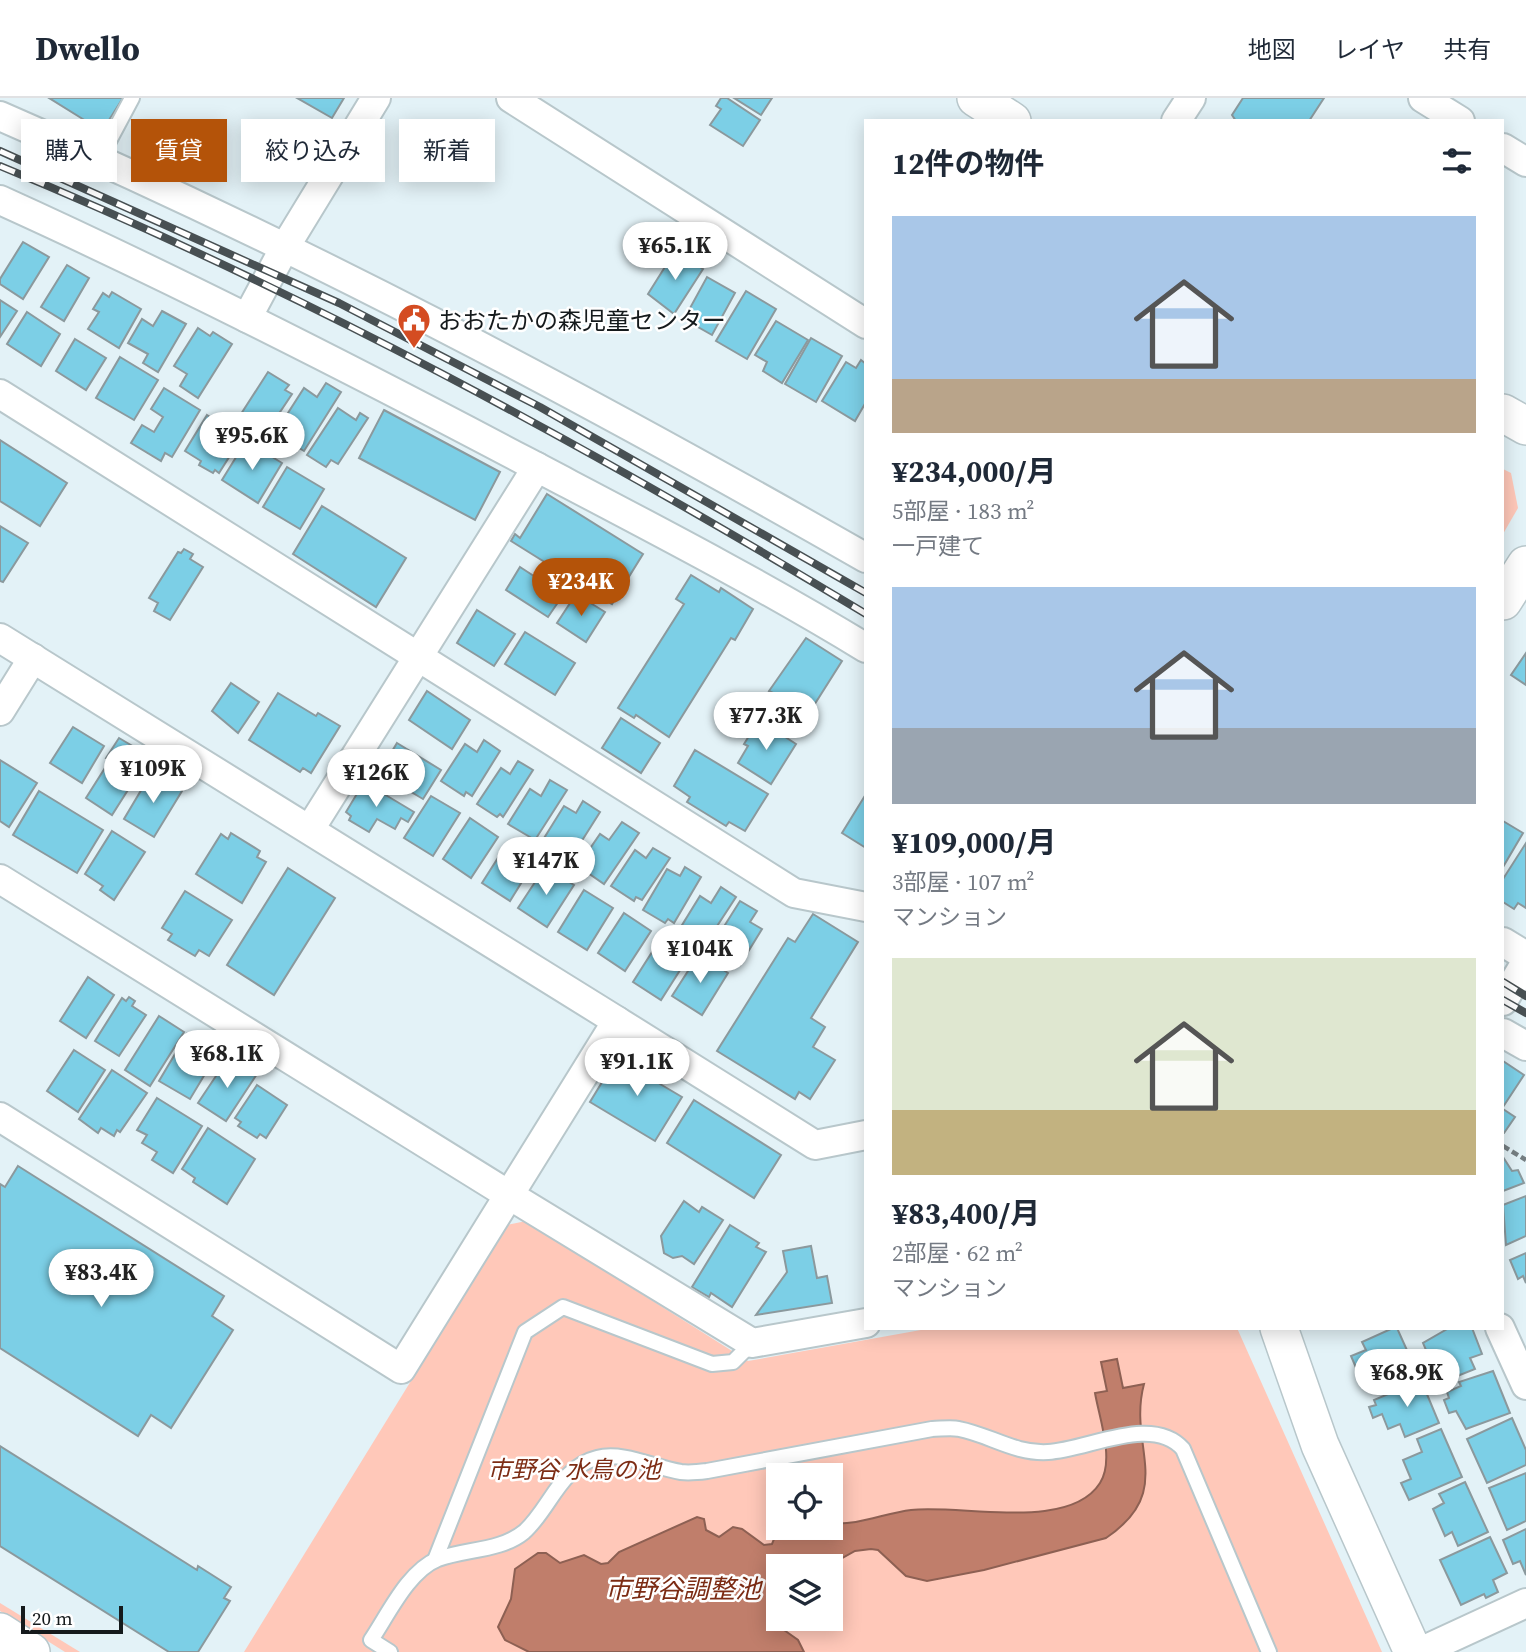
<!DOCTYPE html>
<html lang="ja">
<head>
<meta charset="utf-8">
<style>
  :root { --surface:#fff; --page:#f2f2f3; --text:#1f2937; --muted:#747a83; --line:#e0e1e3; --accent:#b45309 }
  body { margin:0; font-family:"Source Serif 4","Noto Sans JP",serif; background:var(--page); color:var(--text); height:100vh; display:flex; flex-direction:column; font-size:26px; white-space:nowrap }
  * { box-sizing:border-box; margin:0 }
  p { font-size:23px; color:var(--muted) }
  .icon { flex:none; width:38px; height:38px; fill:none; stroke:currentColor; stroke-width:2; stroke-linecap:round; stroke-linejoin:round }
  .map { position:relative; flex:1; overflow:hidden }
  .panel { position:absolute; left:864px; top:21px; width:640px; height:1211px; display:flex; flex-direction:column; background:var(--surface); border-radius:0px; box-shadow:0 4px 18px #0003 }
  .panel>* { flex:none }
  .hud { position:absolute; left:21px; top:21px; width:665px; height:63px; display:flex; gap:14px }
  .controls { position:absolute; left:766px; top:1365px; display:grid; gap:14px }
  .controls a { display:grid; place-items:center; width:77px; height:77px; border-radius:0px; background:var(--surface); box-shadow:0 4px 18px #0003; font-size:35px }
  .scale { position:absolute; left:21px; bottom:18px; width:102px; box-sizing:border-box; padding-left:7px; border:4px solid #151a1c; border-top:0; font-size:19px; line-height:24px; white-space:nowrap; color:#151a1c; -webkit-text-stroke:5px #fff; paint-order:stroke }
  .price { position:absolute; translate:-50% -60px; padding:0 16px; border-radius:24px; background:#fff; color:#222; font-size:23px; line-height:46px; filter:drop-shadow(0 2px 4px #0008) }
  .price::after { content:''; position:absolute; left:50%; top:42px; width:21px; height:16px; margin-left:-10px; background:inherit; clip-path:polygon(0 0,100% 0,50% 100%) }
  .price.selected { background:var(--accent); color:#fff }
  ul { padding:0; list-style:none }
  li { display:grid; align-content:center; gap:14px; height:371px; padding:0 28px }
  li span { display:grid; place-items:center; height:217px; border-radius:0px; color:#555 }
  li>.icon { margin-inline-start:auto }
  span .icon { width:126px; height:126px; fill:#fffc; stroke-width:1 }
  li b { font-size:30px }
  h2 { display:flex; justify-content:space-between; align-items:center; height:84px; padding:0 28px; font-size:30px }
  .tag { padding:0 24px; border-radius:0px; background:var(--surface); box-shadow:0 4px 18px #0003; font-size:24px; line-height:63px }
  .tag.selected { background:var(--accent); color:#fff }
  header { display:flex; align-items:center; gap:42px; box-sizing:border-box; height:98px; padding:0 35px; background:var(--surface); border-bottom:2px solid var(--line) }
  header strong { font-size:33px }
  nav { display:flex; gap:38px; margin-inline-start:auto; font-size:24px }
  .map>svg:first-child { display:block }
  .green { fill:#ffc8b9; fill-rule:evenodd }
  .water { fill:#c07e6b; stroke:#8d6053; stroke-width:2 }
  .building { fill:#7ccfe6; stroke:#8b999d; stroke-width:2 }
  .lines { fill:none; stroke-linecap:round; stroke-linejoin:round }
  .service-casing { stroke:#b8c7cb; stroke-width:18 }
  .minor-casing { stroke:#b8c7cb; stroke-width:32 }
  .tertiary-casing { stroke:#b8c7cb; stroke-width:40 }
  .path { stroke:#757e82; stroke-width:4.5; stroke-dasharray:7 3.5; stroke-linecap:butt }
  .service { stroke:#fff; stroke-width:14 }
  .minor { stroke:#fff; stroke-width:28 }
  .tertiary { stroke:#fff; stroke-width:37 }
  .rail-casing { stroke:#485053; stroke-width:8 }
  .rail { stroke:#fff; stroke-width:5; stroke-dasharray:16; stroke-linecap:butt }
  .labels { text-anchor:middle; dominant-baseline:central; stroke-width:5; stroke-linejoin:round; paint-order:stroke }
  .poi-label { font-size:24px; fill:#151a1c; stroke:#fff; text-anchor:start }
  .park-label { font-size:24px; font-style:italic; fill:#7d2d15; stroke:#fff }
  .water-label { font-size:26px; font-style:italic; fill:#7c2c14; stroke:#fff }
</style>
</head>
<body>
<header>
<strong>Dwello</strong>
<nav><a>地図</a><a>レイヤ</a><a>共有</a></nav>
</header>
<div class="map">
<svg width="1526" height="1554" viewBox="0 0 1526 1554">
  <rect width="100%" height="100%" fill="#e3f2f7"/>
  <g class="green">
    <polygon points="1503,371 1511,375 1518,410 1503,436"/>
    <path d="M526,1123L748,1263L932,1230H1237L1382,1554H244L507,1127ZM779,1377H831V1430H779ZM779,1468H831V1521H779Z"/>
    <polygon points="0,1505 80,1554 65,1554 0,1513"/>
  </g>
  <path class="water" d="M1117,1261L1123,1290L1144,1286C1127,1349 1177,1392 1106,1440L984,1472L927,1483L906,1478L878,1452L871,1451L855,1453L828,1468H779V1521H782L784,1532L798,1542L804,1554H529L505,1542L498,1529L511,1501L515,1471L538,1455H546L560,1465L584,1457L601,1466L608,1465L619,1454L697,1419L704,1421L706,1432L719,1439L733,1429L742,1431L764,1447L772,1446L779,1429L831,1430V1425C857,1428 885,1415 911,1412C961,1406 1069,1434 1100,1385C1115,1362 1099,1319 1095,1295L1107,1293L1101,1264Z"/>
  <g class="building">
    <polygon points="49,0 123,0 102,33"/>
    <polygon points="297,0 344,0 332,20"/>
    <polygon points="721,0 727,0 760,22 743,48 710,27 721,11 716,8"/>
    <polygon points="734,0 772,0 761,17"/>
    <polygon points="1243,0 1324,0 1309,23 1236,23 1232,17"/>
    <polygon points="23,144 49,159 23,201 0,186 0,181"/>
    <polygon points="675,153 703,171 674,216 648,196"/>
    <polygon points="67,167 89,180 64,223 41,209"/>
    <polygon points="707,179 735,195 712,237 684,221"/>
    <polygon points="746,193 776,211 747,261 716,243"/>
    <polygon points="112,194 141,211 119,250 88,231 99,214 93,211 103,195 109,199"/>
    <polygon points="0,202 17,213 0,239"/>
    <polygon points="162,213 186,226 158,274 143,265 148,256 128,245 142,221 153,228"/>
    <polygon points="27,214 60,236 41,268 7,246"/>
    <polygon points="776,223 808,242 782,285 763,273 767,264 755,257"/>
    <polygon points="198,230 210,238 213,234 232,246 198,300 180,288 187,276 174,268"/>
    <polygon points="811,240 842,258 816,304 785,286"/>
    <polygon points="75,241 106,260 86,292 56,273"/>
    <polygon points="120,259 158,282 134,322 96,300"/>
    <polygon points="861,262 866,266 866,304 855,323 822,303 846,264 856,270"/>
    <polygon points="268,274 289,287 285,292 292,296 262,341 249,332 254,325 241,316"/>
    <polygon points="326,285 341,294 304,353 286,342 290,336 279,329 304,290 317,299"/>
    <polygon points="164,290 200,312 172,359 165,355 161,363 131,345 142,327 154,334 163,319 151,311"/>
    <polygon points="338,310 356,322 360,315 368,320 338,366 331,362 326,369 307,357"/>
    <polygon points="384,312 500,374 475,422 359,360"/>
    <polygon points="207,317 237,336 233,342 238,345 219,375 215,372 213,375 199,367 201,363 185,353"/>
    <polygon points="0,342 67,385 40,428 0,403"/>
    <polygon points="246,343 282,365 258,405 222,382"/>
    <polygon points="287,369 324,391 300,431 263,409"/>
    <polygon points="547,396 643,456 612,506 511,443 515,436 520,440"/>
    <polygon points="322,408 406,460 376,509 293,456"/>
    <polygon points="0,428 28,445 3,484 0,483"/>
    <polygon points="184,451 193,456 190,461 203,469 170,522 154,513 158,505 149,500 178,454 181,455"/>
    <polygon points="520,469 563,497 548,519 506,492"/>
    <polygon points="691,477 719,494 721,490 753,511 735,542 731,540 669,639 636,617 634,620 618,610 684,506 676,501"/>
    <polygon points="576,496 605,514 586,544 557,525"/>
    <polygon points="477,512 515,536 494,568 457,545"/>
    <polygon points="525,534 575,565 555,597 505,566"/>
    <polygon points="806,540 842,563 797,634 763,612 773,595 769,593"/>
    <polygon points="1526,555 1526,587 1511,577"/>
    <polygon points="231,585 259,604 238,635 212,613"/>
    <polygon points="427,593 470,622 452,651 409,622"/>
    <polygon points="278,595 316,618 318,615 340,628 311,675 303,670 300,674 249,642"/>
    <polygon points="621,620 660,645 641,675 602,650"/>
    <polygon points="759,622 796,646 771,686 738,665 748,648 744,646"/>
    <polygon points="73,629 104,648 82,685 50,665"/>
    <polygon points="119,640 146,656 143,660 147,662 112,717 86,700 110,662 106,660"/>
    <polygon points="484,642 500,653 472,698 466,694 464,698 441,683 465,646 477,654"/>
    <polygon points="397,645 441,672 423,701 379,675"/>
    <polygon points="695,652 768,696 745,733 729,724 726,728 687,704 690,699 674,688"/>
    <polygon points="0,662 37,685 9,729 0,723"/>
    <polygon points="518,663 533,672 503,719 500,716 497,719 477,706 501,670 510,676"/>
    <polygon points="152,674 182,693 154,739 124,721"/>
    <polygon points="550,682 567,692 535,742 508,726 530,691 541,698"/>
    <polygon points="364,684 414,714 408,724 401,720 395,731 377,721 369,734 349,722 351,718 346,714"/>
    <polygon points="39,693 103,732 77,775 13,737"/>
    <polygon points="866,696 866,750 842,735"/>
    <polygon points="431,698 460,715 433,758 404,740"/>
    <polygon points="583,703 600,714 571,760 565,757 564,759 541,745 564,708 576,715"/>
    <polygon points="470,720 498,739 471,780 443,761"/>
    <polygon points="1503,723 1523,735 1503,769"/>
    <polygon points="622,724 639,735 604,786 578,768 600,736 609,742"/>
    <polygon points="112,733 145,754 114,802 100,792 103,788 85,776"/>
    <polygon points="231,735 260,753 257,759 266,764 242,805 196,776 221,736 228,741"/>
    <polygon points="508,744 536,761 510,803 482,785"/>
    <polygon points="1526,745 1526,810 1518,805 1514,811 1503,804 1503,781"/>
    <polygon points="653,750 670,760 642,802 636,799 634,803 611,788 635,752 646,760"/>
    <polygon points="545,769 574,787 547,829 518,810"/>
    <polygon points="685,769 701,779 674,825 668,821 665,825 643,812 667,771 680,778"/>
    <polygon points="288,770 335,800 274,897 227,867"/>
    <polygon points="721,789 736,799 704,848 679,832 700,798 711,805"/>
    <polygon points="584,792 613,810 587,852 558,834"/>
    <polygon points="185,793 232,822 209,858 199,852 195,858 168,842 172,836 162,830"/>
    <polygon points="740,803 757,813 750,824 762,831 740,867 717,854 719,850 713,846"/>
    <polygon points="624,815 651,833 625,873 598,855"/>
    <polygon points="813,816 858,844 811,920 825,929 813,949 835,962 810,1001 799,994 795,1001 717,953 788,840 795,844"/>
    <polygon points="661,840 689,858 661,902 633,884"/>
    <polygon points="699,856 728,875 702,917 672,898"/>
    <polygon points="88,879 114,897 86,940 60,923"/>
    <polygon points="129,899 135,903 132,908 146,917 119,958 95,943 122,900 126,903"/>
    <polygon points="159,918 184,934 150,988 125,972"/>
    <polygon points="187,936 209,950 206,956 214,961 190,1001 159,983"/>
    <polygon points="74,952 105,972 78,1014 47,993"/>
    <polygon points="618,958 638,970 641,965 664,979 660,986 682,999 655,1043 590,1004"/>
    <polygon points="1503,963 1524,977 1503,1009"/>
    <polygon points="240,965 257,976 226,1023 198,1005 224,966 235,973"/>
    <polygon points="112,972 147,995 120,1034 117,1032 114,1038 101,1030 98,1035 79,1021"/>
    <polygon points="257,987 287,1007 266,1040 260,1036 257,1040 238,1028 241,1024 235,1020"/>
    <polygon points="157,1000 202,1028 173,1075 152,1062 157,1054 142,1045 147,1037 137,1032"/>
    <polygon points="694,1002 781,1057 754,1100 667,1045"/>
    <polygon points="1503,1011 1515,1019 1504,1035 1503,1035"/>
    <polygon points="208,1030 255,1061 227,1106 193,1084 195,1080 182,1071"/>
    <polygon points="1503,1059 1512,1073 1518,1072 1524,1085 1503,1093"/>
    <polygon points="18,1068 224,1198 212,1218 233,1232 171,1330 151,1317 138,1338 0,1250 0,1086 5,1089"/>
    <polygon points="1526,1098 1526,1138 1506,1147 1503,1107"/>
    <polygon points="684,1103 699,1114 702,1109 723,1122 694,1166 682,1158 673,1160 664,1155 661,1138"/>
    <polygon points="730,1127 759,1145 756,1149 766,1154 732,1209 711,1195 709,1199 692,1189"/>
    <polygon points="811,1148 817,1180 827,1178 832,1205 756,1217 787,1174 783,1153"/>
    <polygon points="1526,1155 1526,1185 1523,1178 1518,1181 1510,1162"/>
    <polygon points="1393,1230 1397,1230 1415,1270 1371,1290 1365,1276 1360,1279 1351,1258 1366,1252 1362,1244"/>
    <polygon points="1449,1230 1472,1230 1482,1256 1470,1260 1475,1271 1445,1283 1439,1269 1434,1271 1423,1245"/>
    <polygon points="1493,1273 1510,1315 1466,1331 1456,1313 1449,1315 1444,1302 1449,1300 1447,1294 1461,1288 1459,1284"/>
    <polygon points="1421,1282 1439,1325 1405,1339 1400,1326 1388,1331 1382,1316 1373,1320 1369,1309 1376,1307 1374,1302"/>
    <polygon points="1512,1320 1526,1352 1526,1367 1487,1385 1467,1341"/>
    <polygon points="1441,1331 1462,1379 1409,1402 1401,1385 1411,1381 1403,1362 1422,1354 1417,1341"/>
    <polygon points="0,1348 197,1472 198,1468 231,1489 224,1500 230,1503 198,1554 169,1554 0,1448"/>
    <polygon points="1526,1375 1526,1423 1507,1432 1489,1390"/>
    <polygon points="1465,1384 1488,1434 1458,1448 1452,1434 1445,1438 1433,1411 1444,1405 1439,1396"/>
    <polygon points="1526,1431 1526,1477 1520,1463 1513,1466 1503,1442"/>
    <polygon points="1490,1439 1507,1475 1493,1482 1498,1494 1486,1500 1484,1496 1461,1507 1440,1462"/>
  </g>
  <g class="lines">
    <defs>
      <g id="service">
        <polyline points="100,60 132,0"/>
        <polyline points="435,1462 525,1234 563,1209 712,1266 733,1264 752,1245"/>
        <path d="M390,1554L371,1542C388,1517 408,1473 438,1461C465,1451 501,1453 524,1434C550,1411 560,1369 597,1360C623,1353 655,1370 681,1374C689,1375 699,1374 707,1373L932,1331C940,1331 951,1329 959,1331C990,1337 1015,1356 1048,1354C1088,1352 1152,1316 1183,1351L1269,1554"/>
      </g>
      <g id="minor">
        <polyline points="511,0 866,226"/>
        <polyline points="1423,0 1460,23"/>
        <path d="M0,18C298,147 584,299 866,460"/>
        <polyline points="1176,23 1191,0"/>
        <polyline points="1503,50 1526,64"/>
        <path d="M0,102C179,183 353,272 527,364C641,424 756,483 866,550"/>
        <polyline points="247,220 285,149 376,0"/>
        <polyline points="0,296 794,795 866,809"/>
        <polyline points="0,540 617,923"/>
        <polyline points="0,613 33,560"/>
        <polyline points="310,731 537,369"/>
        <polyline points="0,781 509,1097 401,1271 0,1019"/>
        <polyline points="1503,844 1526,858"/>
        <polyline points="1503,903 1526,864"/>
        <polyline points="1503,935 1526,948"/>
        <polyline points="866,1037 815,1047 617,923 509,1097 752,1245 866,1225"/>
        <polyline points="1500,1230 1526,1287"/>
        <polyline points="1420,1554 1526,1505"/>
      </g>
      <g id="tertiary">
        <polyline points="976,0 1012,23"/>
        <polyline points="1503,315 1526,328"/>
        <polyline points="1503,503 1526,467"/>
        <polyline points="1279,1230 1320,1347 1413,1554"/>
        <polyline points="0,1534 31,1554"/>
      </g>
    </defs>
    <use href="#service" class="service-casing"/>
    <use href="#minor" class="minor-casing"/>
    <use href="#tertiary" class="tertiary-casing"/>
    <polyline class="path" points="1503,1048 1526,1062"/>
    <use href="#service" class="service"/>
    <use href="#minor" class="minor"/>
    <use href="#tertiary" class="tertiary"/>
    <defs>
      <g id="rail">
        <polyline points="0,53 339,205 540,309 866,495"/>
        <path d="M0,68C301,192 588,348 866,516"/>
        <polyline points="1503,884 1526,898"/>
        <polyline points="1503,902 1526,915"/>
      </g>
    </defs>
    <use href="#rail" class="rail-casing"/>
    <use href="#rail" class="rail"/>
  </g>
  <defs>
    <symbol id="civic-pin" viewBox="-11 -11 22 30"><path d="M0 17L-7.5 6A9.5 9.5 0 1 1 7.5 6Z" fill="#d44c22" stroke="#fff"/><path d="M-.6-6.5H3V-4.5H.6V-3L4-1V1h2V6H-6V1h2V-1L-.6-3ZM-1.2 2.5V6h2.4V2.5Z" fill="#fff"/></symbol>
  </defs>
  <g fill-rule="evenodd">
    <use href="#civic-pin" x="395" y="203" width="38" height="52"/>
  </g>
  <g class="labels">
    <g class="poi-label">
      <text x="438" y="222">おおたかの森児童センター</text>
    </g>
    <g class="park-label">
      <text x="574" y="1371">市野谷 水鳥の池</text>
    </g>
    <g class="water-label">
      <text x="683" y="1491">市野谷調整池</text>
    </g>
  </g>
</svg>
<div class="controls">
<a><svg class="icon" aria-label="locate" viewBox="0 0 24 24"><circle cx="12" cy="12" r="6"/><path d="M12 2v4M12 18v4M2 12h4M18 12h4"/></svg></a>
<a><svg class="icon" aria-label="layers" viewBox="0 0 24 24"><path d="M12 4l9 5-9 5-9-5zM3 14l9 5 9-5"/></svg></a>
</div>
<div class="scale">20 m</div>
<b class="price" style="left:675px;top:184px">¥65.1K</b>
<b class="price" style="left:252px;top:374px">¥95.6K</b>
<b class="price selected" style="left:581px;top:520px">¥234K</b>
<b class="price" style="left:766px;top:654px">¥77.3K</b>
<b class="price" style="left:153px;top:707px">¥109K</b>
<b class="price" style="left:376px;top:711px">¥126K</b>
<b class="price" style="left:546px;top:799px">¥147K</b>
<b class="price" style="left:700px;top:887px">¥104K</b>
<b class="price" style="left:227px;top:992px">¥68.1K</b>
<b class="price" style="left:637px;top:1000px">¥91.1K</b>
<b class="price" style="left:101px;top:1211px">¥83.4K</b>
<b class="price" style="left:1407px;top:1311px">¥68.9K</b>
<div class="hud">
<a class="tag">購入</a>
<a class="tag selected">賃貸</a>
<a class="tag">絞り込み</a>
<a class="tag">新着</a>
</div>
<section class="panel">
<h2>12件の物件<svg class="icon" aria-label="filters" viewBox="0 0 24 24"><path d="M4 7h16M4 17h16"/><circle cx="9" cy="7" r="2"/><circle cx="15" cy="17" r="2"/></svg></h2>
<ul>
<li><span style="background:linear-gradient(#a9c7e8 75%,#b9a48a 0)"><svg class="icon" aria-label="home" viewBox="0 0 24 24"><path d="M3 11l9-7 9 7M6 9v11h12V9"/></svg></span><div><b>¥234,000/月</b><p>5部屋 · 183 m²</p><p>一戸建て</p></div></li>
<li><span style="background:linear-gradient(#a9c7e8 65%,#9aa5b1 0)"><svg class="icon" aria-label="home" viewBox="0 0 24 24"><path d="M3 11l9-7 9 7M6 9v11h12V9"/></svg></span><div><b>¥109,000/月</b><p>3部屋 · 107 m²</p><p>マンション</p></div></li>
<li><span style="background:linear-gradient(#dfe7d0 70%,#c2b280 0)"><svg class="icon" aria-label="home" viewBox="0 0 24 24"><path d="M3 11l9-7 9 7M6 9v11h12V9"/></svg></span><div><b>¥83,400/月</b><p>2部屋 · 62 m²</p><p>マンション</p></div></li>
</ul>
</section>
</div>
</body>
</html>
